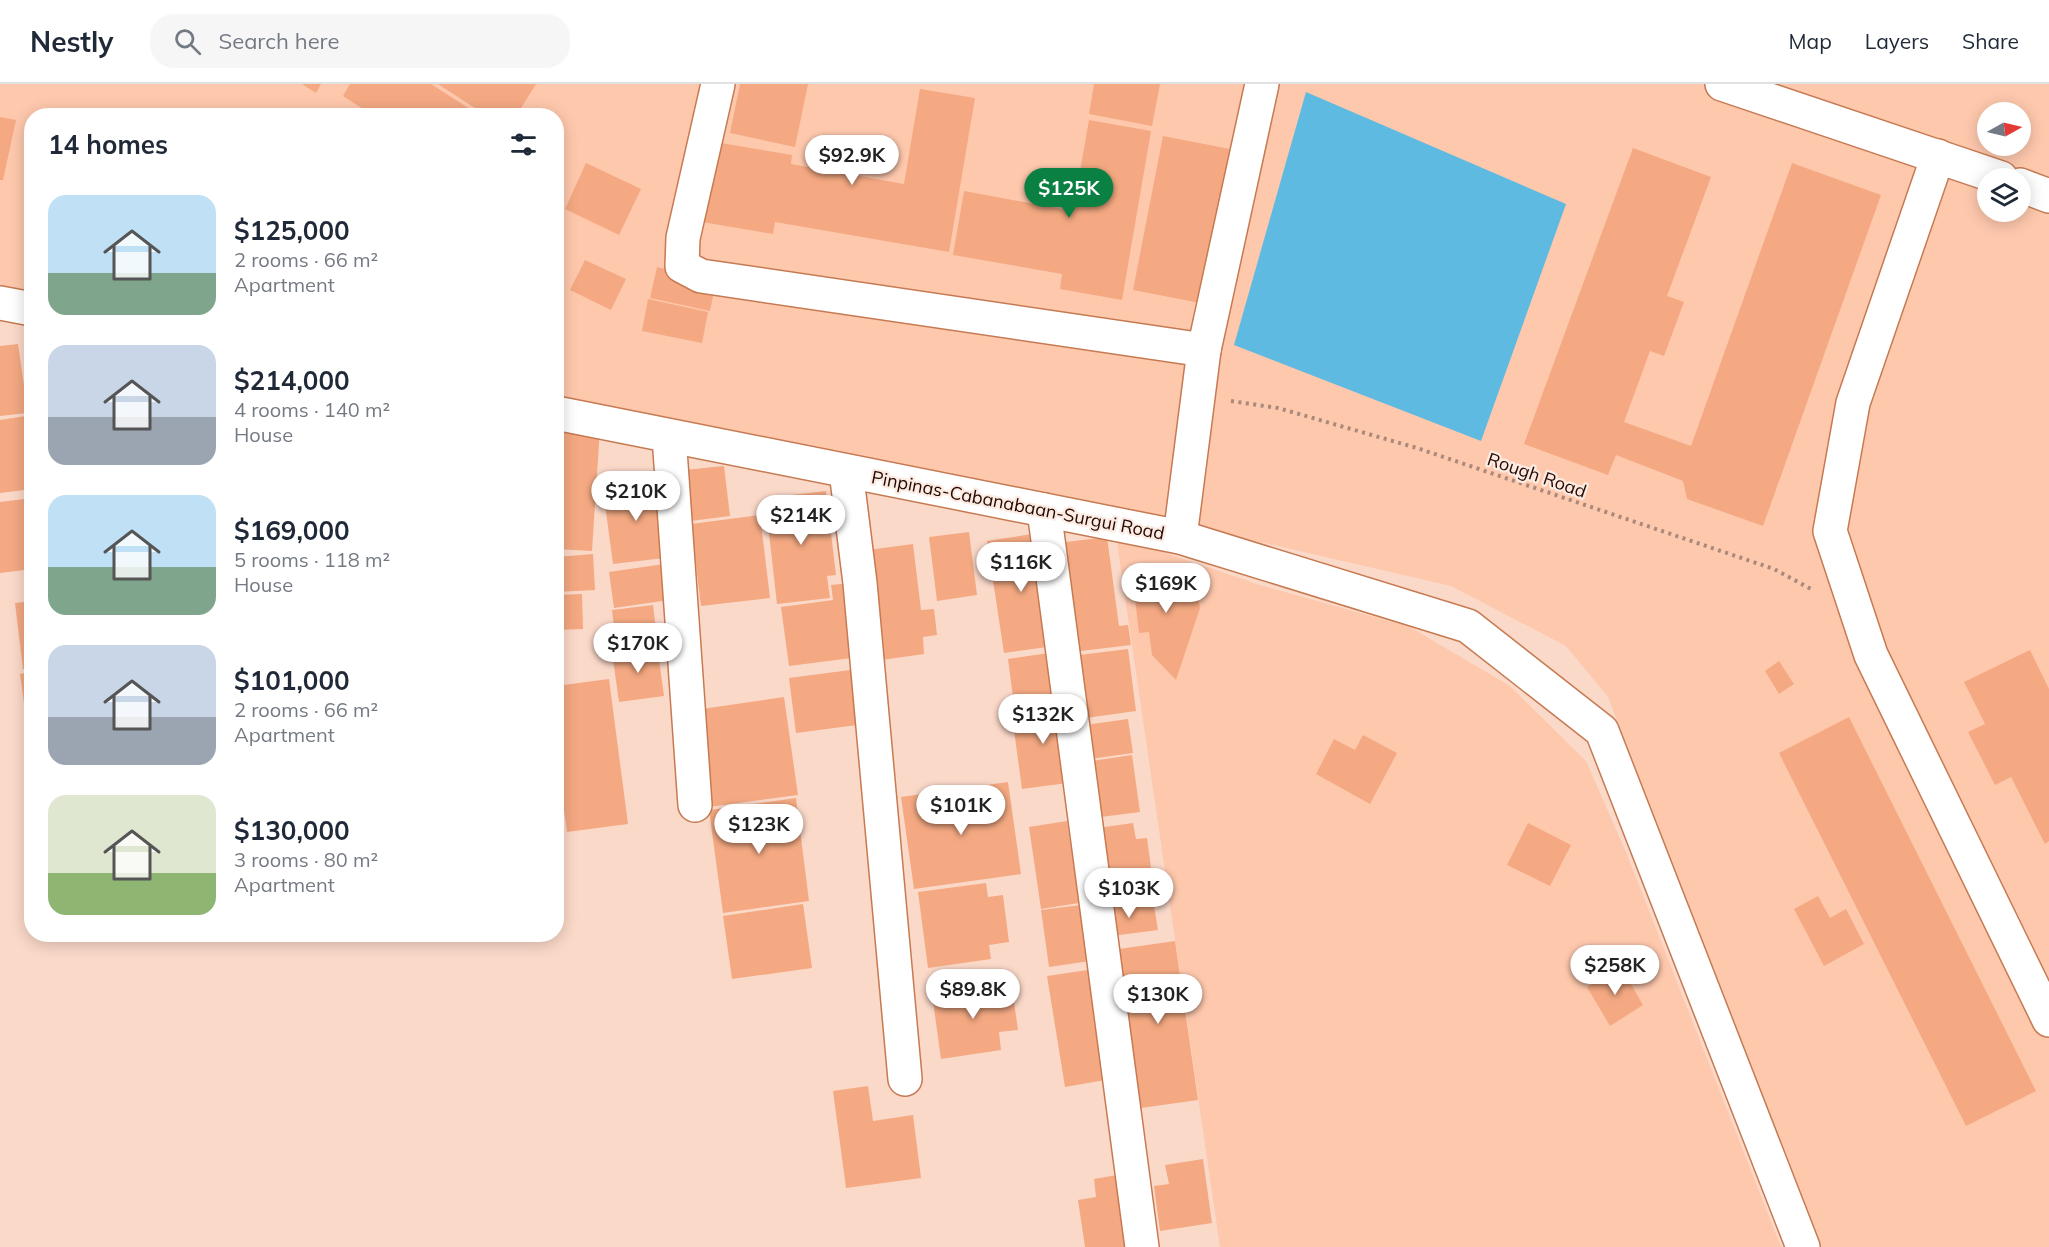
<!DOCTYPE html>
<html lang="en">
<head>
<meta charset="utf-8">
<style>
  :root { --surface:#fff; --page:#f6f6f7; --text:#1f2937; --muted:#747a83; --line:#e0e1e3; --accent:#0b8043 }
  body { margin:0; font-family:Mulish,sans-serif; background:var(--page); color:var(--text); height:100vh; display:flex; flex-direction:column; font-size:22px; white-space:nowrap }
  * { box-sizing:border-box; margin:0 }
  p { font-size:20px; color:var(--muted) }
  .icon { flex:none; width:33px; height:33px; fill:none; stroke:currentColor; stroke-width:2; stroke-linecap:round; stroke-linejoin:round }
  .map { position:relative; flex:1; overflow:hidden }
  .side { position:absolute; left:24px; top:24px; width:540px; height:834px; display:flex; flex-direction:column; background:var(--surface); border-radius:24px; box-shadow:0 3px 15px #0003 }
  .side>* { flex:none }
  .needle { width:39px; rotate:82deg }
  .fabs { position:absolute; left:1977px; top:18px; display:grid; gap:12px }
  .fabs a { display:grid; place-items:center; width:54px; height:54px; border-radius:50%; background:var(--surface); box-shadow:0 3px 15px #0003; font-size:30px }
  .price { position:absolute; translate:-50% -51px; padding:0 14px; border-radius:21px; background:#fff; color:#222; font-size:20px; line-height:39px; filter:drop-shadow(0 2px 3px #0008) }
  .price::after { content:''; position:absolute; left:50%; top:36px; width:18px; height:14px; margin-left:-9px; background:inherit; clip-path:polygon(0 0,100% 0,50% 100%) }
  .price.active { background:var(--accent); color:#fff }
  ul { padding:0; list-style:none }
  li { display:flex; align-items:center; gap:18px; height:150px; padding:0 24px }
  li span { display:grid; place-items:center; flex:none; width:168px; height:120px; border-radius:18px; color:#555 }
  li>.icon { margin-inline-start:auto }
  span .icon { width:72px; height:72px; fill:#fffc; stroke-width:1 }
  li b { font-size:26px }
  h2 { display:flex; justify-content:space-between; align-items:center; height:72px; padding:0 24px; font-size:26px }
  header { display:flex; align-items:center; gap:36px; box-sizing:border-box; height:84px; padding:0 30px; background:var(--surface); border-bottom:2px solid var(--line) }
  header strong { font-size:28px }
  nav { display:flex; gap:33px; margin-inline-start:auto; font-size:21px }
  .search { width:420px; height:54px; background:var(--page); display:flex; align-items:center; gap:15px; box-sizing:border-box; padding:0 21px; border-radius:24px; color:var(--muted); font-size:22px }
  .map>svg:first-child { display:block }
  .built { fill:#fec8ad; fill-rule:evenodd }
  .water { fill:#5ebae1 }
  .building { fill:#f4a982 }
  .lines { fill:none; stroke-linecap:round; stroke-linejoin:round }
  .minor-casing { stroke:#c67a52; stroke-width:36 }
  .path { stroke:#a9897c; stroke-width:4; stroke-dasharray:3 4.5; stroke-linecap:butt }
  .minor { stroke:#fff; stroke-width:33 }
  .labels { text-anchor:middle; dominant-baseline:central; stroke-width:4.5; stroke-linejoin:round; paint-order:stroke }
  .street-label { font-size:18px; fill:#250800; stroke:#fcebe2 }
</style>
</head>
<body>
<header>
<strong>Nestly</strong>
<div class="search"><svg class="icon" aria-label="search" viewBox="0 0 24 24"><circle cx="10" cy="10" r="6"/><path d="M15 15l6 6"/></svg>Search here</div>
<nav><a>Map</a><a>Layers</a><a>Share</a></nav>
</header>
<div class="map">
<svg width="2049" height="1163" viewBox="0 0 2049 1163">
  <rect width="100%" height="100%" fill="#fbd9c9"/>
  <g class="built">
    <path d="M0,0H2049V1163H1818L1608,613L1566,562L1451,502L1112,424L557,318L556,32H32L31,218L0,212ZM1988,28H2020V62H1988ZM1988,94H2020V128H1988Z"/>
    <polygon points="1116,452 1260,501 1410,543 1510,602 1586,677 1626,768 1781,1163 1220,1163"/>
  </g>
  <polygon class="water" points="1306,8 1566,120 1481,357 1234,261"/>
  <g class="building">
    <polygon points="302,0 321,0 316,9"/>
    <polygon points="350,0 431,0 481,32 374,32 343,12"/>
    <polygon points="438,0 536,0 516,32 487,32"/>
    <polygon points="740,0 808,0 795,63 730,49"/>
    <polygon points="1094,0 1160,0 1152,42 1089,30"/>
    <polygon points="920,5 975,14 949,168 775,138 773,150 702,138 715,58 792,71 791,80 904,100"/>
    <polygon points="0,33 16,36 3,96 0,96"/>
    <polygon points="1089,36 1151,47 1122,216 1060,205 1062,190 953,171 964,107 1073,127"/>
    <polygon points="1163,52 1230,65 1200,219 1133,206"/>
    <polygon points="1633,64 1711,93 1667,212 1684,218 1664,272 1650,267 1624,338 1691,362 1792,79 1881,111 1763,442 1687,415 1683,397 1616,371 1608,391 1524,360"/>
    <polygon points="586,79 641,105 619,151 565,125"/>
    <polygon points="585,176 626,195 611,226 570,206"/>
    <polygon points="657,183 716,198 710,227 650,214"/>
    <polygon points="648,215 708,228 702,259 642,247"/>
    <polygon points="18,260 28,329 0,332 0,262"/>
    <polygon points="32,331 32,405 0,409 0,336"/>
    <polygon points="556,341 600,344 592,467 556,465"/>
    <polygon points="724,382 730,432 691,437 685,386"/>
    <polygon points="645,393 647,414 666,412 673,473 613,480 602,398"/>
    <polygon points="826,407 836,491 827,492 830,514 777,520 765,414"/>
    <polygon points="32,414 32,485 0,489 0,418"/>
    <polygon points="760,431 770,514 701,522 691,440"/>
    <polygon points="969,448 977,511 937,517 929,453"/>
    <polygon points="1038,449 1055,562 1004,569 987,457"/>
    <polygon points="1107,453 1119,542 1128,541 1131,561 1073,568 1058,459"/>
    <polygon points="913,460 921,526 934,525 937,551 923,553 924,570 882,576 868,466"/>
    <polygon points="593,470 595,506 556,508 556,473"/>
    <polygon points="664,480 669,516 614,524 609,488"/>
    <polygon points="1131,481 1195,496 1200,524 1176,596 1152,571 1149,548 1139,549"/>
    <polygon points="851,499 860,573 789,582 781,523 833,516 831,501"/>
    <polygon points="582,510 583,545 556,546 556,511"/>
    <polygon points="32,517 32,584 23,585 15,519"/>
    <polygon points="653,521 657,555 616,560 612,526"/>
    <polygon points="657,561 664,612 619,618 612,568"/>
    <polygon points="1128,565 1136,627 1079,635 1071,572"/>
    <polygon points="2030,566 2049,605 2049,757 2045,760 2011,693 1995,701 1968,648 1985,640 1964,598"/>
    <polygon points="1056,568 1063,614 1014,621 1008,575"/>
    <polygon points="1779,577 1794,600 1779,610 1765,587"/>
    <polygon points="858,585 865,640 796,649 789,594"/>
    <polygon points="32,588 32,641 27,641 20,590"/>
    <polygon points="609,595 628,740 567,748 561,703 556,703 556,602"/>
    <polygon points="784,613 798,711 709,723 695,626"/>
    <polygon points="1064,617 1075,698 1022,705 1011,624"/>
    <polygon points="1849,633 2036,1007 1966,1042 1779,669"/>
    <polygon points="1128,635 1133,669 1090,675 1085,641"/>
    <polygon points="1363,651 1397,669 1370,720 1316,690 1334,655 1355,666"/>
    <polygon points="1132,671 1140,728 1093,734 1085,678"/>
    <polygon points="1008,698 1021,790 914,805 901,713"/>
    <polygon points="796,714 809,817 723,829 709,726"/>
    <polygon points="1067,737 1079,819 1041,825 1029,743"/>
    <polygon points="1133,739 1136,755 1147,754 1155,813 1100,821 1098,744"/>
    <polygon points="1528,739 1571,761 1550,802 1507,781"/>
    <polygon points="986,799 988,813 1003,811 1009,858 989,861 991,875 928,884 918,808"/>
    <polygon points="1818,812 1830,834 1846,825 1864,860 1824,882 1794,825"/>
    <polygon points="1153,816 1158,846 1104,853 1100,824"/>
    <polygon points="803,820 812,884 732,895 723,832"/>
    <polygon points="1081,821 1090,877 1049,883 1041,826"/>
    <polygon points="1175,857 1198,1016 1141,1024 1119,865"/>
    <polygon points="1621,883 1643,921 1610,942 1587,903"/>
    <polygon points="1088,886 1105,996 1065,1003 1047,892"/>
    <polygon points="1001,900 1003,912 1013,911 1018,946 999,948 1001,966 941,975 932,910"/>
    <polygon points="868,1002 873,1037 913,1031 921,1094 846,1104 833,1007"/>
    <polygon points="1203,1075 1212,1139 1160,1147 1154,1102 1169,1100 1165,1081"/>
    <polygon points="1123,1090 1134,1163 1085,1163 1078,1116 1096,1113 1094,1095"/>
  </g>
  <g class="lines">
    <defs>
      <g id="minor">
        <polyline points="718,0 683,154 682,182 701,192 1204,266 1180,453"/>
        <polyline points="1722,0 2001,94"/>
        <polyline points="1938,72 1853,319 1830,447 1871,571 2049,936"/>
        <polyline points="2020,101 2049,112"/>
        <polyline points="0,219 32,225"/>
        <polyline points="1204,266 1262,0"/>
        <polyline points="556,329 1180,453 1468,542 1602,647 1803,1163"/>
        <polyline points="669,352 695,721"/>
        <polyline points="846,387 860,499 905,995"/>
        <polyline points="1044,426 1142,1163"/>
      </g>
    </defs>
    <use href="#minor" class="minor-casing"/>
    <polyline class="path" points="1231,317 1278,324 1417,364 1774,485 1811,505"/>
    <use href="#minor" class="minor"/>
  </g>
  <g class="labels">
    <g class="street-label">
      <text transform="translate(1537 391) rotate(19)">Rough Road</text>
      <text transform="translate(1018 421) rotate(11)">Pinpinas-Cabanabaan-Surgui Road</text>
    </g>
  </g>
</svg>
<div class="fabs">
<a><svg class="needle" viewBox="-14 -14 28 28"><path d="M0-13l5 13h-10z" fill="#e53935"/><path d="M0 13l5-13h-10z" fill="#747a83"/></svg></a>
<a><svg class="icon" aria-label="layers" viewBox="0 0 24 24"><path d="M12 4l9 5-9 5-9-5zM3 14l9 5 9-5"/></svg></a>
</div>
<b class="price" style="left:852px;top:102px">$92.9K</b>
<b class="price active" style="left:1069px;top:135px">$125K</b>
<b class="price" style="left:636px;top:438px">$210K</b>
<b class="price" style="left:801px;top:462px">$214K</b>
<b class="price" style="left:1021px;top:509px">$116K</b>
<b class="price" style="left:1166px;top:530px">$169K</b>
<b class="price" style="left:638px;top:590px">$170K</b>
<b class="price" style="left:1043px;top:661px">$132K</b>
<b class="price" style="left:961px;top:752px">$101K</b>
<b class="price" style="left:759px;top:771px">$123K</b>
<b class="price" style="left:1129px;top:835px">$103K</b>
<b class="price" style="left:1615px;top:912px">$258K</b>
<b class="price" style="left:973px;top:936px">$89.8K</b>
<b class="price" style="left:1158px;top:941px">$130K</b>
<section class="side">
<h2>14 homes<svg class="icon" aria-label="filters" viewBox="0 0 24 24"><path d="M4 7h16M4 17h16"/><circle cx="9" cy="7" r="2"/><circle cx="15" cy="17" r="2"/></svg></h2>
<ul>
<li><span style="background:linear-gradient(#bfe0f5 65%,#7fa58c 0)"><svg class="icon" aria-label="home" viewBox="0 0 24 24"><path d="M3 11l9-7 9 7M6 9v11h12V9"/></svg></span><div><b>$125,000</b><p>2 rooms · 66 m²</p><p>Apartment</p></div></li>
<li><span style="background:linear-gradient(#c9d6e8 60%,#9aa5b1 0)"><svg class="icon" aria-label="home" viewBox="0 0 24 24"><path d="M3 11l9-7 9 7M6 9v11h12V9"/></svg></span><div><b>$214,000</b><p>4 rooms · 140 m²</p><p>House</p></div></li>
<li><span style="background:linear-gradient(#bfe0f5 60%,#7fa58c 0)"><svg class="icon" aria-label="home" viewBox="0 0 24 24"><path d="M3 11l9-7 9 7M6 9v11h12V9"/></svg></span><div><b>$169,000</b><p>5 rooms · 118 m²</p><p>House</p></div></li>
<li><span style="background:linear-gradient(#c9d6e8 60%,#9aa5b1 0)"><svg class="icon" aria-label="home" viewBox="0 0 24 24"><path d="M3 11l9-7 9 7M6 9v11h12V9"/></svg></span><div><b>$101,000</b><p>2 rooms · 66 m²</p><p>Apartment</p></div></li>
<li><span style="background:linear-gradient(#dfe7d0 65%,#8fb573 0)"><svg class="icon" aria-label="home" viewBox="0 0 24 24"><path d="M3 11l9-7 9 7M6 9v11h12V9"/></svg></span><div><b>$130,000</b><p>3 rooms · 80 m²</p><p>Apartment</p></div></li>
</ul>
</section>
</div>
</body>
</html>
